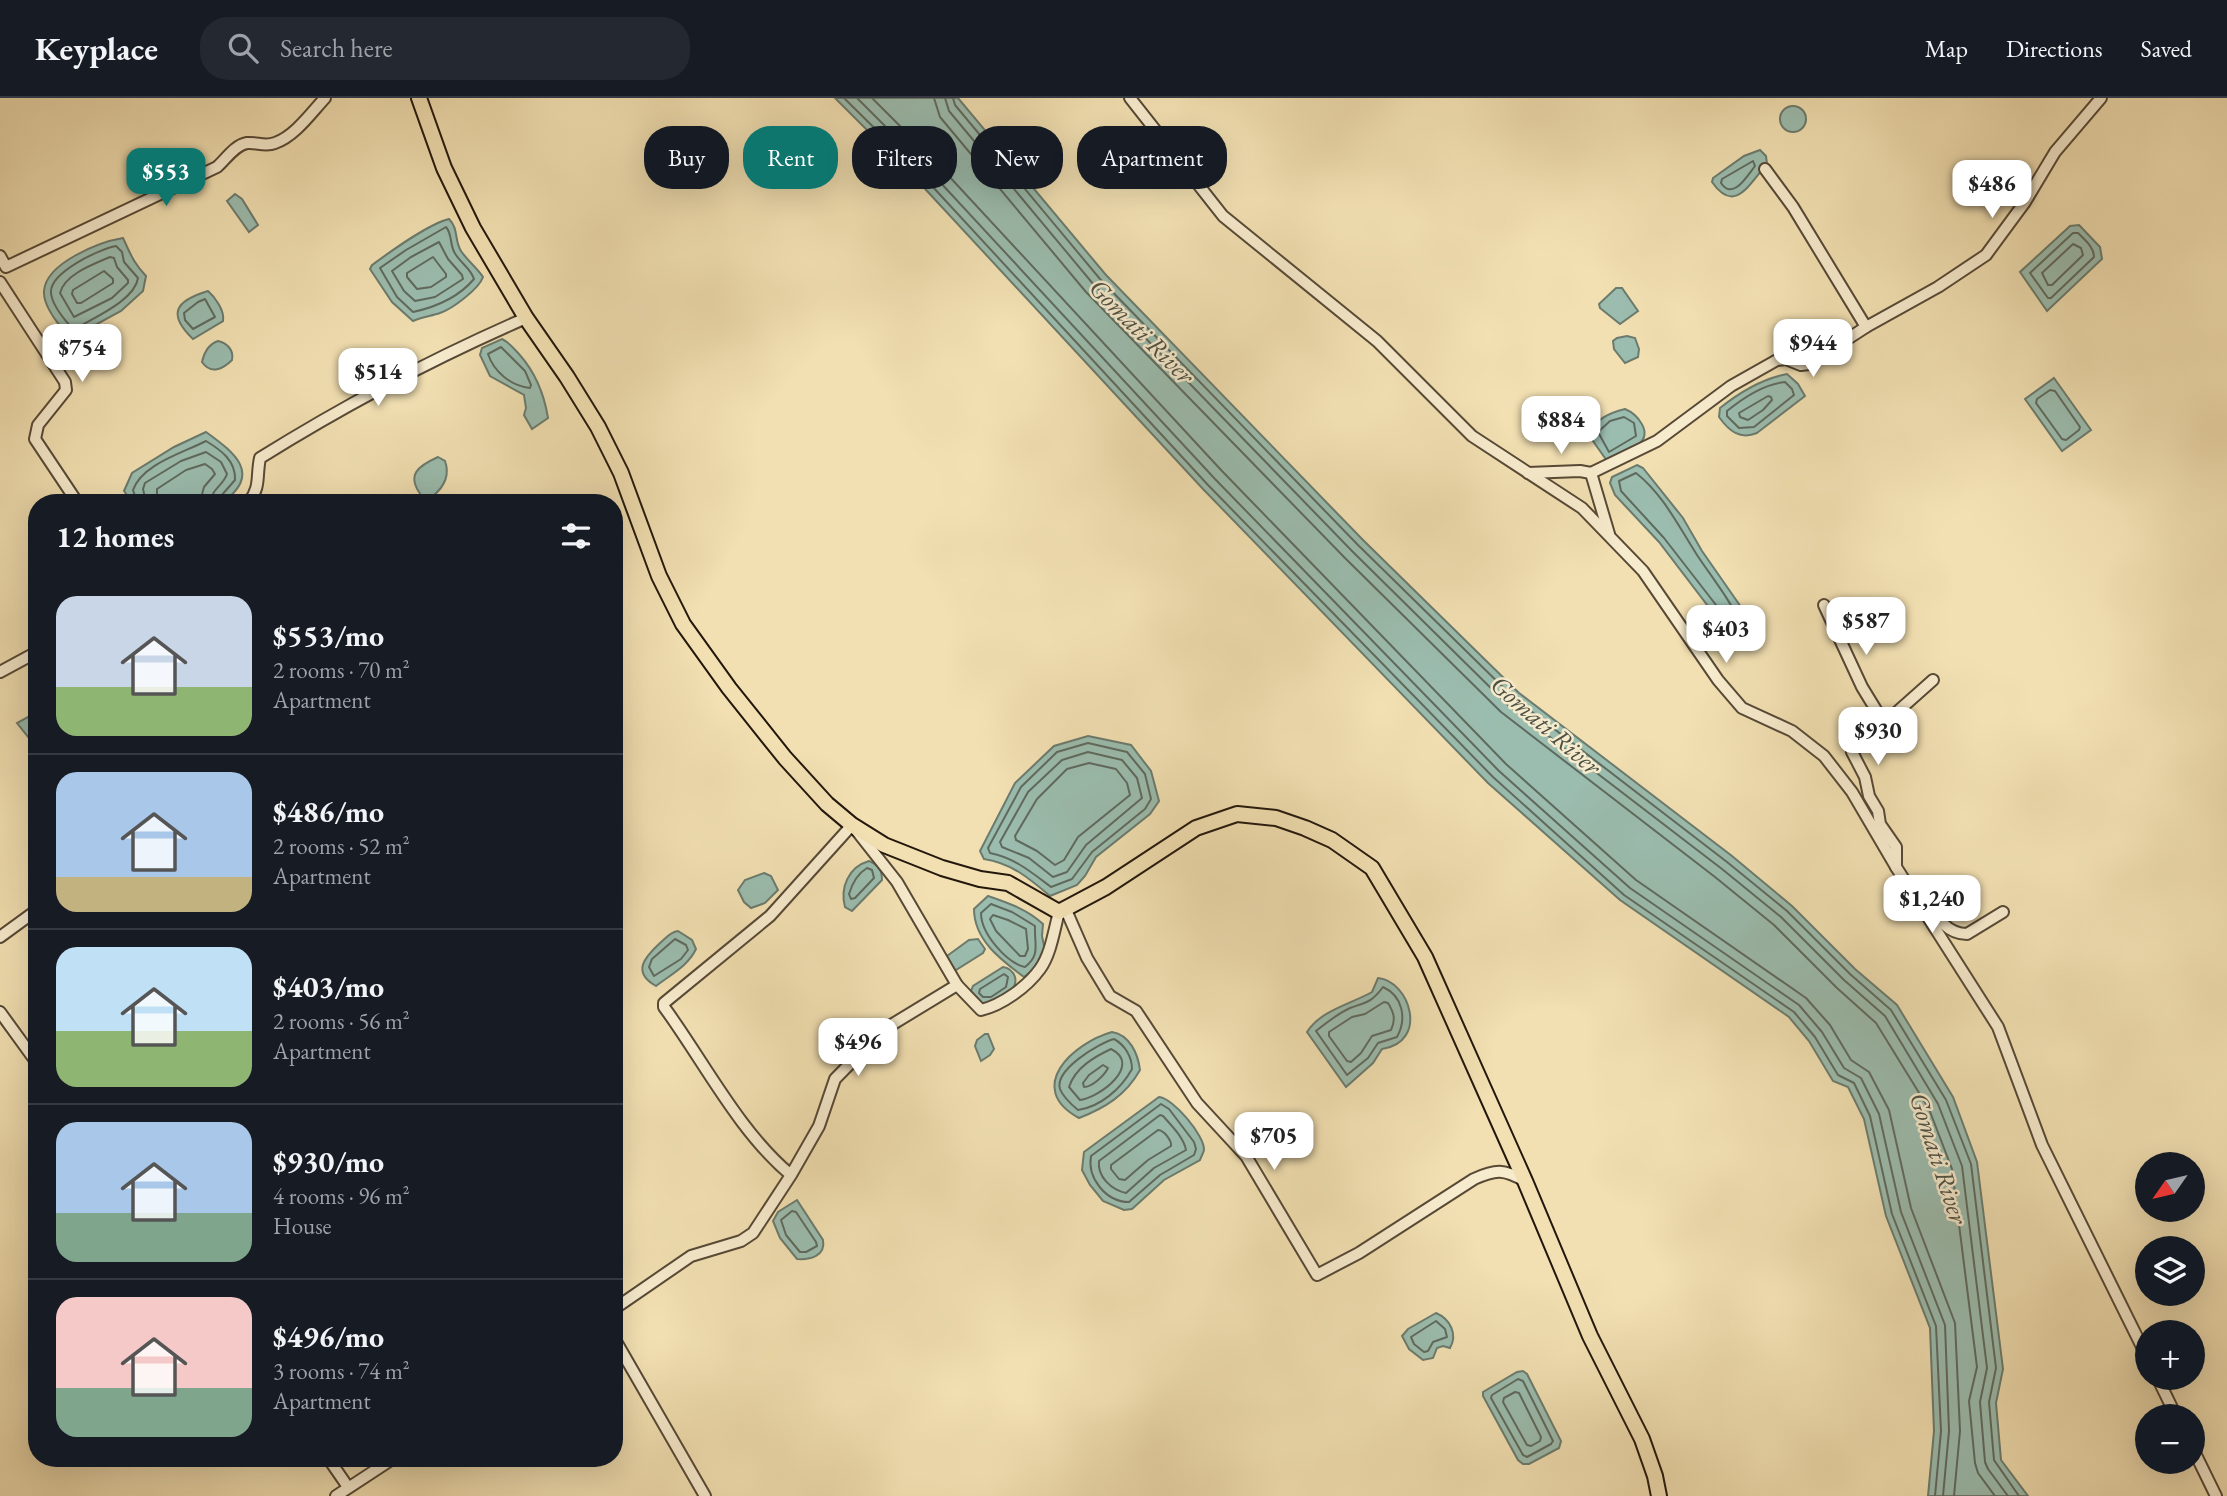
<!DOCTYPE html>
<html lang="en">
<head>
<meta charset="utf-8">
<style>
  :root { --surface:#171b24; --page:#242831; --text:#f1f3f6; --muted:#9ea1a6; --line:#363941; --accent:#0f766e }
  body { margin:0; font-family:"EB Garamond",serif; background:var(--page); color:var(--text); height:100vh; display:flex; flex-direction:column; font-size:26px; white-space:nowrap }
  * { box-sizing:border-box; margin:0 }
  p { font-size:23px; color:var(--muted) }
  .icon { flex:none; width:38px; height:38px; fill:none; stroke:currentColor; stroke-width:2; stroke-linecap:round; stroke-linejoin:round }
  .map { position:relative; flex:1; overflow:hidden }
  .sheet { position:absolute; left:28px; top:396px; width:595px; height:973px; display:flex; flex-direction:column; background:var(--surface); border-radius:28px; box-shadow:0 7px 28px #0002 }
  .sheet>* { flex:none }
  .banner { position:absolute; left:644px; top:28px; width:665px; height:63px; display:flex; gap:14px }
  .needle { width:46px; rotate:236deg }
  .controls { position:absolute; left:2135px; top:1054px; display:grid; gap:14px }
  .controls a { display:grid; place-items:center; width:70px; height:70px; border-radius:50%; background:var(--surface); box-shadow:0 7px 28px #0002; font-size:35px }
  .price { position:absolute; translate:-50% -60px; padding:0 16px; border-radius:14px; background:#fff; color:#222; font-size:23px; line-height:46px; filter:drop-shadow(0 2px 4px #0008) }
  .price::after { content:''; position:absolute; left:50%; top:42px; width:21px; height:16px; margin-left:-10px; background:inherit; clip-path:polygon(0 0,100% 0,50% 100%) }
  .price.current { background:var(--accent); color:#fff }
  ul { padding:0; list-style:none }
  li { display:flex; align-items:center; gap:21px; height:175px; padding:0 28px }
  li+li { border-top:2px solid var(--line) }
  li span { display:grid; place-items:center; flex:none; width:196px; height:140px; border-radius:21px; color:#555 }
  li>.icon { margin-inline-start:auto }
  span .icon { width:84px; height:84px; fill:#fffc; stroke-width:1 }
  li b { font-size:30px }
  h2 { display:flex; justify-content:space-between; align-items:center; height:84px; padding:0 28px; font-size:30px }
  .pill { padding:0 24px; border-radius:28px; background:var(--surface); box-shadow:0 7px 28px #0002; font-size:24px; line-height:63px }
  .pill.current { background:var(--accent); color:#fff }
  header { display:flex; align-items:center; gap:42px; box-sizing:border-box; height:98px; padding:0 35px; background:var(--surface); border-bottom:2px solid var(--line) }
  header strong { font-size:33px }
  nav { display:flex; gap:38px; margin-inline-start:auto; font-size:24px }
  .search { width:490px; height:63px; background:var(--page); display:flex; align-items:center; gap:18px; box-sizing:border-box; padding:0 24px; border-radius:28px; color:var(--muted); font-size:26px }
  .map>svg:first-child { display:block }
  .water { fill:#9bbdaf; stroke:#6b7b6e; stroke-width:2 }
  .lines { fill:none; stroke-linecap:round; stroke-linejoin:round }
  .shore { stroke:#5f6a5e; stroke-width:2 }
  .minor-casing { stroke:#574936; stroke-width:14 }
  .major-casing { stroke:#23170c; stroke-width:18 }
  .minor { stroke:#f7ebcd; stroke-width:10 }
  .major { stroke:#f2e0b2; stroke-width:14 }
  .labels { text-anchor:middle; dominant-baseline:central; stroke-width:5; stroke-linejoin:round; paint-order:stroke }
  .water-label { font-size:26px; font-style:italic; fill:#4d5145; stroke:#f7ebcd }
</style>
</head>
<body>
<header>
<strong>Keyplace</strong>
<div class="search"><svg class="icon" aria-label="search" viewBox="0 0 24 24"><circle cx="10" cy="10" r="6"/><path d="M15 15l6 6"/></svg>Search here</div>
<nav><a>Map</a><a>Directions</a><a>Saved</a></nav>
</header>
<div class="map">
<svg width="2227" height="1398" viewBox="0 0 2227 1398">
  <rect width="100%" height="100%" fill="#f2e0b2"/>
  <filter id="stains"><feTurbulence type="fractalNoise" baseFrequency=".00286" numOctaves="4"/><feColorMatrix values="0 0 0 0 .2 0 0 0 0 .09 0 0 0 0 .02 0 0 0 .5 -.17"/></filter>
  <radialGradient id="worn" r=".72"><stop offset=".6" stop-color="#630" stop-opacity="0"/><stop offset="1" stop-color="#630" stop-opacity=".3"/></radialGradient>
  <g class="water">
    <polygon points="835,0 958,0 1106,177 1363,442 1519,595 1732,758 1792,808 1855,871 1897,907 1953,999 1977,1064 2003,1271 1996,1305 2001,1362 2028,1398 1928,1398 1934,1333 1930,1230 1886,1118 1864,1021 1848,989 1833,983 1809,943 1789,919 1620,802 1488,685 1203,391 915,80"/>
    <circle cx="1793" cy="21" r="13"/>
    <path d="M1760,52L1766,58L1767,66C1749,86 1735,117 1712,84L1713,80L1744,58Z"/>
    <polygon points="235,96 242,101 258,127 249,134 227,103"/>
    <path d="M449,121C459,131 454,142 461,153C467,162 477,170 483,179C479,191 452,211 440,215C431,218 422,219 413,223L392,204L370,171L372,167C390,154 428,126 449,121Z"/>
    <polygon points="2079,127 2100,149 2102,161 2047,213 2020,174 2070,128"/>
    <path d="M123,140C131,157 133,164 146,178L143,193L121,213L77,237L67,236C58,226 43,208 44,193C46,165 99,144 123,140Z"/>
    <polygon points="1616,190 1622,190 1638,213 1620,226 1600,210 1599,206"/>
    <path d="M208,193C215,199 225,213 223,223L193,241C167,216 175,203 208,193Z"/>
    <polygon points="1627,238 1635,240 1639,251 1638,259 1625,265 1614,251 1613,243 1617,240"/>
    <path d="M502,241C510,245 513,250 519,256C536,275 544,295 548,320L532,331L524,317L526,310L524,297L490,278L480,257L482,250Z"/>
    <path d="M218,243C227,245 234,252 232,262C223,271 211,277 202,264C204,255 209,246 218,243Z"/>
    <path d="M1787,276L1798,286L1805,298L1757,335C1740,342 1729,333 1719,319L1720,310C1740,294 1761,281 1787,276Z"/>
    <polygon points="2054,280 2091,332 2062,353 2025,301"/>
    <path d="M1625,311C1637,316 1653,334 1639,346C1631,353 1619,358 1610,363L1605,360L1588,336C1596,321 1609,315 1625,311Z"/>
    <path d="M206,334C235,355 262,376 223,404H132L124,393L132,375L174,349Z"/>
    <path d="M438,359L445,363C450,377 445,388 433,398L421,397C406,377 418,368 438,359Z"/>
    <polygon points="1637,367 1643,370 1683,420 1702,453 1741,509 1753,539 1740,550 1659,444 1615,397 1610,385 1612,379"/>
    <polygon points="37,614 37,634 29,640 17,625"/>
    <path d="M1088,638L1131,647L1151,673L1159,703L1150,716L1096,759L1085,778L1077,787L1050,798C1029,780 1011,765 984,761L980,753L1015,685L1054,648Z"/>
    <path d="M869,763C879,767 882,772 882,782L852,813L845,809C840,790 848,769 869,763Z"/>
    <polygon points="764,775 771,778 778,792 765,805 751,810 744,804 738,792 745,782"/>
    <path d="M988,798C1008,805 1027,811 1043,826L1042,838L1045,852L1039,867L1024,879C1001,862 974,842 974,811Z"/>
    <path d="M678,833L692,842L696,851C688,868 670,877 656,888C631,874 645,859 660,845C666,840 670,834 678,833Z"/>
    <polygon points="978,841 985,851 983,855 956,872 952,872 946,864 947,858 969,842"/>
    <path d="M1003,869C1009,870 1013,873 1015,879C1019,896 996,902 984,907L973,899L971,893L973,888Z"/>
    <path d="M1378,880C1410,883 1429,944 1382,951L1373,965L1346,989L1307,934C1321,912 1351,906 1372,894Z"/>
    <path d="M1112,934C1130,937 1138,956 1140,972C1126,997 1105,1010 1079,1020C1024,990 1073,945 1112,934Z"/>
    <polygon points="985,936 988,936 994,951 990,957 981,963 975,948 977,942"/>
    <path d="M1159,999C1173,1000 1205,1038 1204,1052C1203,1056 1201,1059 1200,1062L1164,1082L1132,1111L1124,1112L1103,1103L1090,1087L1082,1072L1084,1054Z"/>
    <path d="M797,1102L823,1142C826,1158 810,1162 797,1161L780,1140L773,1123L778,1114Z"/>
    <path d="M1436,1215C1450,1221 1458,1236 1450,1250L1443,1248L1437,1250L1433,1260L1423,1262L1409,1251L1402,1238L1408,1231Z"/>
    <polygon points="1523,1273 1527,1276 1561,1343 1559,1350 1529,1366 1523,1366 1518,1362 1483,1298 1483,1294 1517,1274"/>
  </g>
  <g class="lines">
    <g class="shore">
      <polyline points="844,0 920,75 1208,387 1493,679 1624,797 1794,914 1815,939 1838,977 1854,985 1870,1018 1892,1116 1936,1228 1941,1333 1935,1398"/>
      <polyline points="857,0 926,69 1215,381 1499,673 1630,790 1799,907 1822,934 1844,970 1861,980 1879,1016 1901,1114 1945,1227 1949,1333 1943,1398"/>
      <polyline points="872,0 934,62 1222,373 1506,666 1636,782 1806,900 1830,927 1851,962 1869,974 1889,1012 1911,1110 1955,1225 1960,1333 1954,1398"/>
      <polyline points="934,0 940,19 1086,194 1345,460 1501,614 1715,779 1774,827 1837,890 1876,925 1929,1011 1952,1071 1977,1269 1969,1303 1975,1365 1978,1375 1995,1398"/>
      <polyline points="945,0 949,13 1094,187 1352,453 1508,607 1722,771 1781,819 1844,882 1885,918 1938,1006 1962,1068 1987,1270 1980,1304 1985,1364 1988,1371 2008,1398"/>
      <polyline points="953,0 955,7 1100,181 1358,447 1514,600 1727,764 1787,813 1850,876 1891,912 1946,1002 1971,1066 1996,1270 1989,1304 1994,1362 2019,1398"/>
      <path d="M1753,63L1755,68C1747,78 1733,103 1721,85L1722,81Z"/>
      <path d="M446,129C453,137 449,148 456,157C462,166 471,171 474,181C458,200 436,209 413,214L397,199L380,170L406,152Z"/>
      <path d="M2073,135H2078C2085,142 2094,149 2094,159L2051,200H2048L2030,175Z"/>
      <polygon points="439,144 448,161 462,177 463,181 435,199 415,203 404,193 392,173 411,159"/>
      <polygon points="2073,146 2081,150 2083,157 2052,187 2048,187 2042,175"/>
      <path d="M116,148L122,154L124,164L138,180C135,202 95,219 77,230L71,229C63,220 52,207 51,195C49,175 99,151 116,148Z"/>
      <path d="M110,159L114,160L117,169L128,182V185L112,200L74,219L60,195C65,176 94,166 110,159Z"/>
      <polygon points="433,159 446,176 446,179 431,189 417,191 407,179 407,175"/>
      <polygon points="104,173 113,181 113,185 81,205 77,205 72,196 73,192"/>
      <polygon points="205,201 215,219 193,231 185,222 184,215 198,204"/>
      <path d="M501,249L525,273L531,287L530,290C511,288 494,274 488,256Z"/>
      <path d="M1785,284L1792,291L1794,297L1754,329L1739,330L1727,318V313C1743,300 1764,286 1785,284Z"/>
      <polygon points="2050,292 2055,293 2080,329 2079,332 2066,342 2062,341 2036,305 2037,301"/>
      <polygon points="1768,298 1771,299 1772,302 1763,312 1748,322 1740,319 1739,315"/>
      <polygon points="1624,319 1634,325 1636,338 1609,354 1598,334 1610,323"/>
      <path d="M1636,375C1663,396 1679,429 1697,457C1713,481 1731,503 1743,530L1741,534H1737L1664,440L1621,393L1619,383Z"/>
      <path d="M137,404L133,392C142,366 183,355 206,343C221,352 236,363 235,382L221,398L220,404"/>
      <path d="M146,404L143,391L145,385L181,363L206,354L221,364L227,376C223,388 211,391 211,404"/>
      <polyline points="157,404 157,391 186,372 205,366 212,371 215,376 204,389 200,404"/>
      <path d="M1088,645L1127,654L1145,676L1151,701L1145,711L1092,754L1072,781L1051,789C1031,774 1015,760 990,755L988,750L1021,689L1057,654Z"/>
      <polygon points="1088,654 1122,662 1137,680 1142,700 1086,747 1067,774 1053,779 1029,760 1002,749 1000,744 1028,694 1062,662"/>
      <polygon points="1089,665 1116,671 1127,685 1130,697 1078,739 1064,762 1055,767 1037,753 1016,742 1015,738 1037,701 1067,671"/>
      <path d="M867,770L872,772L874,780L855,800L851,801L849,796C852,786 857,776 867,770Z"/>
      <path d="M991,806L1012,814L1035,828C1034,846 1041,857 1025,869C1007,865 981,836 981,815Z"/>
      <polygon points="993,817 1008,822 1026,831 1028,851 1025,858 1020,858 996,833 990,821"/>
      <polygon points="675,841 686,847 688,852 681,861 654,878 649,869 652,861"/>
      <polygon points="1004,876 1008,879 1006,889 991,899 983,899 979,895 980,891"/>
      <path d="M1383,889C1403,898 1407,921 1397,939L1378,945L1368,960L1347,977L1316,933C1326,925 1339,915 1350,910C1367,904 1372,904 1383,889Z"/>
      <path d="M1384,904L1388,905C1394,915 1396,921 1391,932L1372,938L1361,955L1351,964L1347,963L1329,938V934L1352,919L1365,916Z"/>
      <path d="M1114,941C1125,947 1132,959 1132,971C1121,991 1100,1009 1078,1012C1072,1007 1063,999 1060,991C1054,972 1099,945 1114,941Z"/>
      <path d="M1111,951C1143,967 1099,1000 1080,1002L1069,989C1075,970 1094,959 1111,951Z"/>
      <path d="M1103,967L1108,970C1104,978 1092,989 1084,989L1083,985L1089,977Z"/>
      <path d="M1161,1006L1169,1011L1194,1044L1196,1051L1194,1057L1160,1077L1129,1104C1106,1104 1087,1080 1091,1058Z"/>
      <path d="M1160,1017L1163,1018C1172,1028 1184,1040 1186,1052L1154,1070L1126,1095C1112,1092 1097,1079 1099,1063Z"/>
      <path d="M1158,1032C1164,1032 1172,1043 1171,1048L1148,1062L1125,1082L1119,1081L1111,1071V1067Z"/>
      <polygon points="792,1113 796,1114 816,1144 817,1148 806,1154 800,1154 786,1137 781,1122"/>
      <polygon points="1436,1223 1445,1231 1447,1239 1433,1244 1428,1253 1424,1254 1414,1246 1411,1239"/>
      <polygon points="1518,1281 1523,1283 1553,1343 1551,1346 1527,1359 1523,1357 1491,1300 1492,1297"/>
      <polygon points="1515,1294 1519,1295 1541,1339 1540,1343 1531,1348 1527,1347 1503,1304 1504,1300"/>
    </g>
    <defs>
      <g id="minor">
        <polyline points="1130,0 1223,118 1377,243 1472,338 1582,410 1643,473 1718,582 1742,610 1792,633 1824,658 1852,694 1896,769 1998,929 2042,1047 2147,1259"/>
        <path d="M0,158L6,169L217,69C226,61 235,47 247,45C257,44 265,49 275,45C295,38 311,15 325,0"/>
        <polyline points="0,184 65,284 66,292 38,327 35,341 77,404"/>
        <polyline points="1866,229 1938,189 1986,157 2025,104 2055,54 2101,0"/>
        <polyline points="1528,375 1580,373 1591,375"/>
        <path d="M249,404C261,388 256,379 260,360C345,307 434,260 526,220"/>
        <polyline points="1609,436 1591,375 1657,343 1731,288 1777,262 1786,261 1801,267 1809,266 1866,229 1793,109 1765,71"/>
        <polyline points="1824,507 1862,589 1884,625"/>
        <polyline points="0,574 37,554"/>
        <polyline points="1896,769 1896,749 1880,726 1878,713 1869,698 1865,679 1852,654 1933,582"/>
        <path d="M1924,799C1935,816 1945,836 1967,836L2003,814"/>
        <path d="M1066,812L1087,860L1110,898L1136,913L1197,1005L1246,1058L1317,1177L1359,1155L1474,1081C1496,1071 1504,1071 1525,1083"/>
        <polyline points="0,839 37,812"/>
        <path d="M957,887L981,912C1002,907 1027,889 1040,871C1051,856 1054,832 1059,814"/>
        <polyline points="0,914 37,965"/>
        <path d="M614,1211L691,1158L741,1143L753,1135L791,1077L819,1028L835,981L883,932L957,887L897,784L852,727L770,818L664,905V909C703,962 739,1034 791,1077"/>
        <polyline points="614,1240 705,1398"/>
        <polyline points="2157,1279 2176,1318"/>
        <polyline points="2193,1351 2216,1398"/>
        <polyline points="328,1360 348,1389"/>
        <polyline points="336,1398 394,1360"/>
      </g>
      <polyline id="major" points="419,0 444,70 473,130 526,220 567,279 598,329 621,375 659,478 683,526 729,590 785,660 827,706 852,727 884,747 942,770 980,781 1008,785 1059,814 1106,789 1196,730 1237,716 1276,720 1305,730 1332,742 1372,770 1425,859 1525,1083 1590,1238 1642,1341 1655,1378 1659,1398"/>
    </defs>
    <use href="#minor" class="minor-casing"/>
    <use href="#major" class="major-casing"/>
    <use href="#minor" class="minor"/>
    <use href="#major" class="major"/>
  </g>
  <g class="labels">
    <g class="water-label">
      <text transform="translate(1142 233) rotate(45)">Gomati River</text>
      <text transform="translate(1546 627) rotate(41)">Gomati River</text>
      <text transform="translate(1939 1060) rotate(72)">Gomati River</text>
    </g>
  </g>
  <rect width="100%" height="100%" filter="url(#stains)"/>
  <rect width="100%" height="100%" fill="url(#worn)"/>
</svg>
<div class="controls">
<a><svg class="needle" viewBox="-14 -14 28 28"><path d="M0-13l5 13h-10z" fill="#e53935"/><path d="M0 13l5-13h-10z" fill="#9ea1a6"/></svg></a>
<a><svg class="icon" aria-label="layers" viewBox="0 0 24 24"><path d="M12 4l9 5-9 5-9-5zM3 14l9 5 9-5"/></svg></a>
<a>+</a>
<a>−</a>
</div>
<b class="price current" style="left:166px;top:110px">$553</b>
<b class="price" style="left:1992px;top:122px">$486</b>
<b class="price" style="left:1813px;top:281px">$944</b>
<b class="price" style="left:82px;top:286px">$754</b>
<b class="price" style="left:378px;top:310px">$514</b>
<b class="price" style="left:1561px;top:358px">$884</b>
<b class="price" style="left:1866px;top:559px">$587</b>
<b class="price" style="left:1726px;top:567px">$403</b>
<b class="price" style="left:1878px;top:669px">$930</b>
<b class="price" style="left:1932px;top:837px">$1,240</b>
<b class="price" style="left:858px;top:980px">$496</b>
<b class="price" style="left:1274px;top:1074px">$705</b>
<div class="banner">
<a class="pill">Buy</a>
<a class="pill current">Rent</a>
<a class="pill">Filters</a>
<a class="pill">New</a>
<a class="pill">Apartment</a>
</div>
<section class="sheet">
<h2>12 homes<svg class="icon" aria-label="filters" viewBox="0 0 24 24"><path d="M4 7h16M4 17h16"/><circle cx="9" cy="7" r="2"/><circle cx="15" cy="17" r="2"/></svg></h2>
<ul>
<li><span style="background:linear-gradient(#c9d6e8 65%,#8fb573 0)"><svg class="icon" aria-label="home" viewBox="0 0 24 24"><path d="M3 11l9-7 9 7M6 9v11h12V9"/></svg></span><div><b>$553/mo</b><p>2 rooms · 70 m²</p><p>Apartment</p></div></li>
<li><span style="background:linear-gradient(#a9c7e8 75%,#c2b280 0)"><svg class="icon" aria-label="home" viewBox="0 0 24 24"><path d="M3 11l9-7 9 7M6 9v11h12V9"/></svg></span><div><b>$486/mo</b><p>2 rooms · 52 m²</p><p>Apartment</p></div></li>
<li><span style="background:linear-gradient(#bfe0f5 60%,#8fb573 0)"><svg class="icon" aria-label="home" viewBox="0 0 24 24"><path d="M3 11l9-7 9 7M6 9v11h12V9"/></svg></span><div><b>$403/mo</b><p>2 rooms · 56 m²</p><p>Apartment</p></div></li>
<li><span style="background:linear-gradient(#a9c7e8 65%,#7fa58c 0)"><svg class="icon" aria-label="home" viewBox="0 0 24 24"><path d="M3 11l9-7 9 7M6 9v11h12V9"/></svg></span><div><b>$930/mo</b><p>4 rooms · 96 m²</p><p>House</p></div></li>
<li><span style="background:linear-gradient(#f6c9c9 65%,#7fa58c 0)"><svg class="icon" aria-label="home" viewBox="0 0 24 24"><path d="M3 11l9-7 9 7M6 9v11h12V9"/></svg></span><div><b>$496/mo</b><p>3 rooms · 74 m²</p><p>Apartment</p></div></li>
</ul>
</section>
</div>
</body>
</html>
